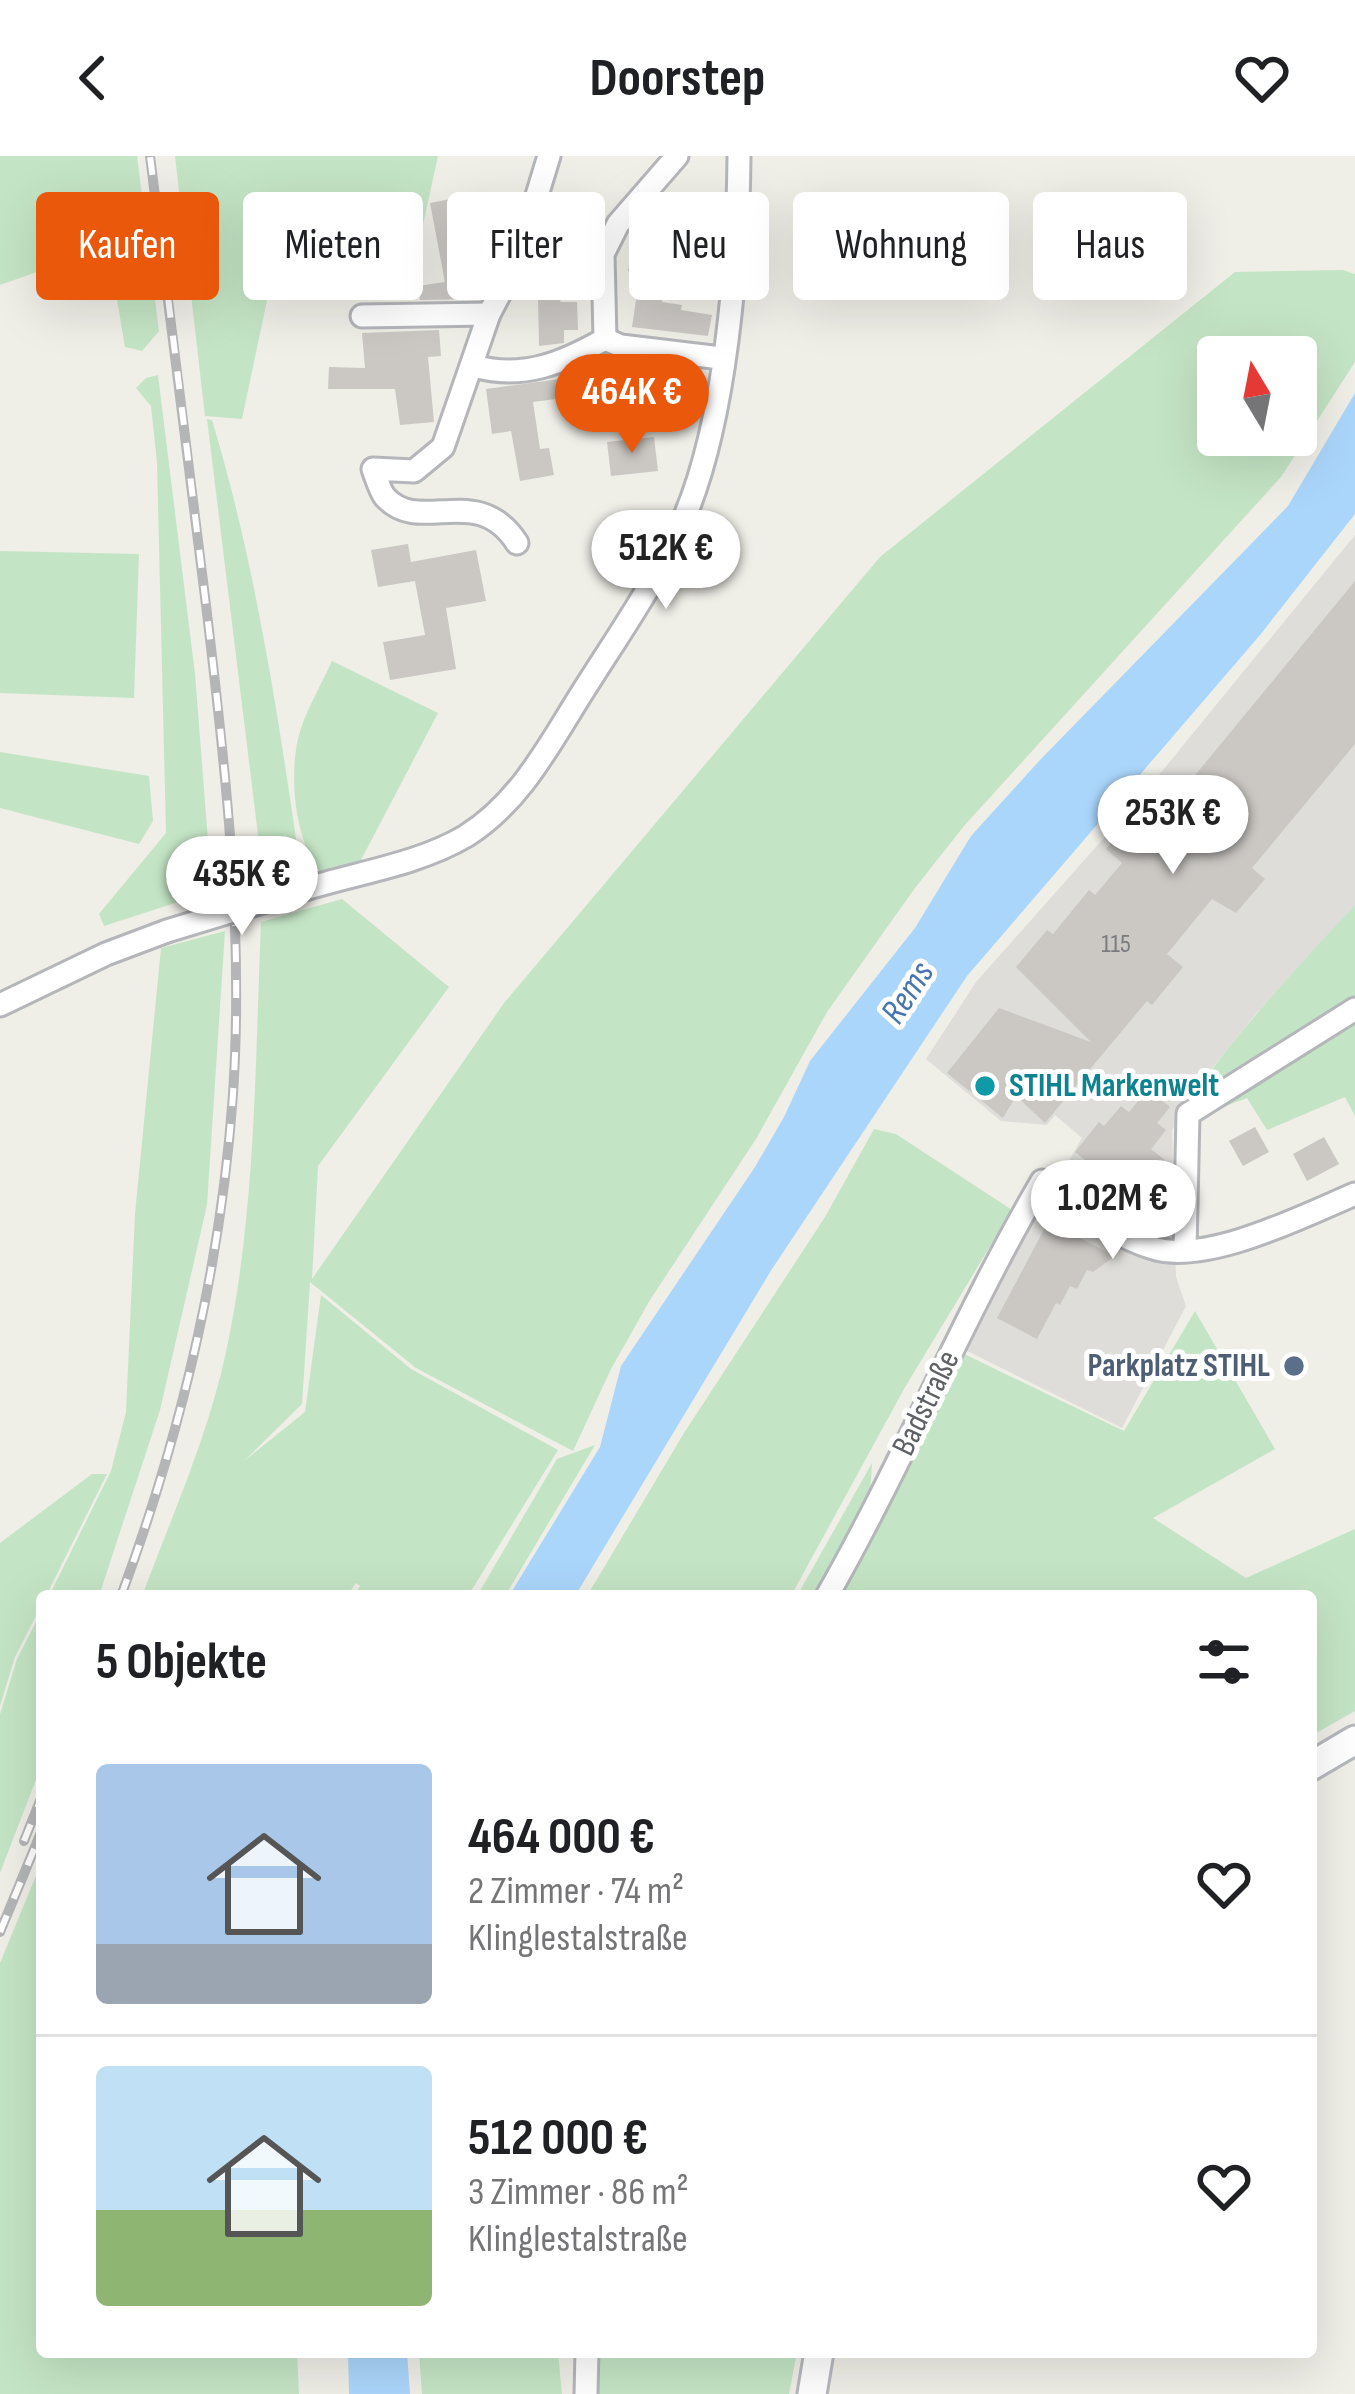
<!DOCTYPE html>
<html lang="de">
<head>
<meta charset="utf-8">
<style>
  :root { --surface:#fff; --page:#f6f6f6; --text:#202124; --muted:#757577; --line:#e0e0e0; --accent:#ea580c }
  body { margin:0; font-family:"Sofia Sans Condensed",sans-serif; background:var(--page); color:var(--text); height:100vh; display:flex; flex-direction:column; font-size:45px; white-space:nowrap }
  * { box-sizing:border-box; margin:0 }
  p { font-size:39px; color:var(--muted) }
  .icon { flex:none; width:66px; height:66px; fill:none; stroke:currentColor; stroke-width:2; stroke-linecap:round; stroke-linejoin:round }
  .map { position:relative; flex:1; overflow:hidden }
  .drawer { position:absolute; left:36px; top:1434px; width:1281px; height:768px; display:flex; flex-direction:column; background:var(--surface); border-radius:12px; box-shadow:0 12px 48px #0002 }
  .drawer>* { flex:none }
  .banner { position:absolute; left:36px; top:36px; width:1284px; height:108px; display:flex; gap:24px }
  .needle { width:78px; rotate:350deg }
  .tools { position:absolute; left:1197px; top:180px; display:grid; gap:24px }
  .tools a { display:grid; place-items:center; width:120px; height:120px; border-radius:12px; background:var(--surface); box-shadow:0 12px 48px #0002; font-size:60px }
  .price { position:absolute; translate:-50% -102px; padding:0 27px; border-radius:42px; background:#fff; color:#222; font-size:39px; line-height:78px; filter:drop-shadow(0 3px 6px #0008) }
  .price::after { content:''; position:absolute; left:50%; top:72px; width:36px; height:27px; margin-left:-18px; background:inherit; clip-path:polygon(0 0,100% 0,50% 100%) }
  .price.active { background:var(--accent); color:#fff }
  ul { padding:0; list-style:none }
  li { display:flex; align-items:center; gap:36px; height:300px; padding:0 60px }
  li+li { border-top:3px solid var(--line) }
  li span { display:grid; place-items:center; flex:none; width:336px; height:240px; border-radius:12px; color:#555 }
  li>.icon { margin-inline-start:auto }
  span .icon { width:144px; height:144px; fill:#fffc; stroke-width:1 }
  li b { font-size:51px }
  h2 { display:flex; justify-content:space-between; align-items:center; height:144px; padding:0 60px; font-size:51px }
  .pill { padding:0 42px; border-radius:12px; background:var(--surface); box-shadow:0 12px 48px #0002; font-size:42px; line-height:108px }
  .pill.active { background:var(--accent); color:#fff }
  header { display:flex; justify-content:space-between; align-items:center; height:156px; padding:0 60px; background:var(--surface); font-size:54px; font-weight:700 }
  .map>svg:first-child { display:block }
  .industrial { fill:#deddd9 }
  .green { fill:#c4e5c5; fill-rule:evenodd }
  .water { fill:#abd6fb }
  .building { fill:#cbc8c4 }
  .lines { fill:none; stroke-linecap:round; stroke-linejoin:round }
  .street-casing { stroke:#b4b6ba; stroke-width:27 }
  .secondary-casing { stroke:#b5b8bd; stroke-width:33 }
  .street { stroke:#fff; stroke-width:21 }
  .secondary { stroke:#fff; stroke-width:27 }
  .rail-casing { stroke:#b4b5b6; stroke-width:10 }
  .rail { stroke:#fff; stroke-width:6; stroke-dasharray:18; stroke-linecap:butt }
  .street-bridge-casing { stroke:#b4b6ba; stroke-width:27; stroke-linecap:butt }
  .street-bridge { stroke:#fff; stroke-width:21 }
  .culture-dot { fill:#0f9aa8; stroke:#fff; stroke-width:4.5 }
  .service-dot { fill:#5c6f8a; stroke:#fff; stroke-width:4.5 }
  .labels { text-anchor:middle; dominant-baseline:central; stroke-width:10; stroke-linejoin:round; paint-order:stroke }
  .number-label { font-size:27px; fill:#797b7e }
  .culture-label { font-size:33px; font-weight:bold; fill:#0d838f; stroke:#fff; text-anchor:start }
  .service-label { font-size:33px; font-weight:bold; fill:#4e5e75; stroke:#fff; text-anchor:end }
  .street-label { font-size:33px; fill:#5e6166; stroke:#fff }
  .water-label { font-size:36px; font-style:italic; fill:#4776ae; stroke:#fff }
</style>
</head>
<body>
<header><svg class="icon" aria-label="back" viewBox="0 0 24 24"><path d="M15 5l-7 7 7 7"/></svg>Doorstep<svg class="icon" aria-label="heart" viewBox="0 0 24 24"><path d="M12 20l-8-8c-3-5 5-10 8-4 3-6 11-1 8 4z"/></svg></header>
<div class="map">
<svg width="1355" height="2238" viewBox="0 0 1355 2238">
  <rect width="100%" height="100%" fill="#efeee7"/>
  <polygon class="industrial" points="1355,379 1355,749 1255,859 1205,921 1172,974 1176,1121 1186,1150 1122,1272 961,1192 1082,982 1055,959 1047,969 1001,965 926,903 976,826 1150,630"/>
  <g class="green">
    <polygon points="0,0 137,0 159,175 142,195 125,191 108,91 0,129"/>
    <polygon points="175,0 438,0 416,101 277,97 242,263 205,260"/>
    <path d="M1343,114L1355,118V206L1281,321L964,670L915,732L827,856L756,983L650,1144L611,1213L573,1295L416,1212L310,1126L302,1248L244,1305L305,1256L321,1139L411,1213L558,1294L468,1440H354L360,1430L356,1427L347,1440H142C172,1360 208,1280 226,1196C256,1056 255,909 261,766L342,743L449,831L318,1010L312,1123L504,847L880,401L1235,116ZM1218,201H1296V279H1218Z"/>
    <polygon points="158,219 195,518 212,735 104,770 99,758 166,677 157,306 151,250 136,232 146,222"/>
    <path d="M207,263L212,264C256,410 278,559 300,710L263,720Z"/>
    <polygon points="0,395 139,398 134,542 0,537"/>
    <path d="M332,505L438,557L361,704L322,718C295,687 289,622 298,583C304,557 321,530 332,505Z"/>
    <polygon points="0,596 149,620 153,665 139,688 0,652"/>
    <path d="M1355,749V960L1345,941L1267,974L1247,942L1196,961L1186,950C1235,877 1296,813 1355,749Z"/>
    <polygon points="225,775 207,1049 160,1254 99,1440 49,1440 111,1315 126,1256 135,1058 161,792"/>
    <polygon points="874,973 896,978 1012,1054 904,1233 791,1440 587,1440 684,1277 825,1061"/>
    <polygon points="1195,1155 1275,1293 1153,1362 1246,1422 1355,1373 1355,1555 1311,1580 1311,1440 839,1440 888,1351 899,1293 958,1195 1124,1275"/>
    <polygon points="595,1289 505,1440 477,1440 557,1303"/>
    <polygon points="872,1307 870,1341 814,1440 797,1440"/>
    <polygon points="92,1318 107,1318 46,1440 42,1440 42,1448 15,1501 0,1550 0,1387"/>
    <polygon points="42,1454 42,1608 0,1717 0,1558 17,1503"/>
    <polygon points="42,1705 42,2196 297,2196 299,2238 0,2238 0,1807"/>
    <polygon points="419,2196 558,2196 562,2238 422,2238"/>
    <polygon points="597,2196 797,2196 789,2238 599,2238"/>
  </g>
  <g class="water">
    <polygon points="1355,237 1355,358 1260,479 967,820 772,1113 575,1440 509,1440 600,1291 621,1210 755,1011 784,961 810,905 915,772 971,680 1040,604 1288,350"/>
    <polygon points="348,2196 407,2196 410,2238 349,2238"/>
  </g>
  <g class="building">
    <polygon points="466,40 472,75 505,70 507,86 503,99 480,143 420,144 418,130 445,126 430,47"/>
    <polygon points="557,57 583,69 572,90 582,93 560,146 577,146 578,174 564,174 564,187 539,190 538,142 518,143 540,79 548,82"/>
    <polygon points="632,90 669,105 662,146 682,149 681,154 712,159 708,180 632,171 640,117 628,115"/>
    <polygon points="347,103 365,105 363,117 372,118 370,138 332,135 334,114 346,116"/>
    <polygon points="439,174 441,200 428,201 434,266 400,269 395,233 328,233 329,211 365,212 362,177"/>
    <polygon points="575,221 578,240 533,246 540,293 549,292 554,319 520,325 511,275 492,278 486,233"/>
    <polygon points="654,281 658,315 611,320 607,286"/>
    <polygon points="408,388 411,406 476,394 486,445 446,452 456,513 390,524 383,486 425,479 415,425 378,431 371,394"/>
    <polygon points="1355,425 1355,588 1252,712 1265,723 1236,757 1212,743 1167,798 1183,811 1152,849 1147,845 1045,967 1016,940 1003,962 947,917 999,852 1091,886 1016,811 1047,774 1053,778 1089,734 1095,739 1122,707 1106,693 1157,632 1173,646"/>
    <polygon points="1148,933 1170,951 1157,967 1166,974 1151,993 1166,1005 1146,1028 1135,1019 1130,1025 1120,1016 1116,1021 1105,1012 1101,1017 1075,996 1099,966 1104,970 1121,950 1129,956"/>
    <polygon points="1255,971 1269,996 1243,1010 1229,985"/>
    <polygon points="1324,981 1339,1008 1307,1025 1293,998"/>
    <polygon points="1048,1066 1115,1100 1093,1116 1087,1114 1077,1133 1070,1130 1060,1149 1056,1147 1037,1183 997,1162"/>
  </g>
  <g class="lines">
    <defs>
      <g id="street">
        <polyline points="362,160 489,158"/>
        <polyline points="605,183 621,190 721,202"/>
        <path d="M474,210C522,224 563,207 605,183L603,98L618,68L677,0"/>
        <path d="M517,387C477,325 420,380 385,341C380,335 376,321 373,313L414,315L443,291L489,158L517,105L549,0"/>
        <path d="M302,734C355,717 417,709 466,680C519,647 548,591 580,540C615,484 655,428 682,367C726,268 738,109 739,0"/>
        <polyline points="0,849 106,798 167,775"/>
        <polyline points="1185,1094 1188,958 1355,853"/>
        <path d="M827,1440C904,1305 963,1160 1042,1025C1077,1049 1112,1080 1153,1092C1207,1109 1305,1059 1355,1038"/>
        <polyline points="586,2238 587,2196"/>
      </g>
      <g id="secondary">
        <polyline points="1311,1610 1355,1584"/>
        <polyline points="812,2238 819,2196"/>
      </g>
    </defs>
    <use href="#street" class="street-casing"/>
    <use href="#secondary" class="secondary-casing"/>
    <use href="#street" class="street"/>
    <use href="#secondary" class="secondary"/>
    <defs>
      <g id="rail">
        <path d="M121,1440C181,1278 221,1110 233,938C244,771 225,606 205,441C187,294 169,147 150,0"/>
        <polyline points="24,1685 42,1640"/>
        <polyline points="0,1776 42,1674"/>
      </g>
    </defs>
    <use href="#rail" class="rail-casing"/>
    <use href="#rail" class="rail"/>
    <defs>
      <polyline id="street-bridge" points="167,775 302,734"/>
    </defs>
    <use href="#street-bridge" class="street-bridge-casing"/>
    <use href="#street-bridge" class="street-bridge"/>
  </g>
  <circle class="culture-dot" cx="985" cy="930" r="12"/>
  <circle class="service-dot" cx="1294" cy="1210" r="12"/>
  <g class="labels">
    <g class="number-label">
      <text x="1116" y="788">115</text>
    </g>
    <g class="culture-label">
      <text x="1009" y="930">STIHL Markenwelt</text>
    </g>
    <g class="service-label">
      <text x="1270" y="1210">Parkplatz STIHL</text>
    </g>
    <g class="street-label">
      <text transform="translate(926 1247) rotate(-64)">Badstraße</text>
    </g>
    <g class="water-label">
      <text transform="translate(908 837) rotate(-57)">Rems</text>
    </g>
  </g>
</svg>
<div class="tools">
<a><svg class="needle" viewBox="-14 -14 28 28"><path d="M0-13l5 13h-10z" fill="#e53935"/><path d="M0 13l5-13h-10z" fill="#757577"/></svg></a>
</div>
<b class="price active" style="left:632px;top:300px">464K €</b>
<b class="price" style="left:666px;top:456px">512K €</b>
<b class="price" style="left:1173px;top:721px">253K €</b>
<b class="price" style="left:242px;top:782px">435K €</b>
<b class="price" style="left:1113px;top:1106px">1.02M €</b>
<div class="banner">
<a class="pill active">Kaufen</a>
<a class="pill">Mieten</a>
<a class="pill">Filter</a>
<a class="pill">Neu</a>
<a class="pill">Wohnung</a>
<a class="pill">Haus</a>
</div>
<section class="drawer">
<h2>5 Objekte<svg class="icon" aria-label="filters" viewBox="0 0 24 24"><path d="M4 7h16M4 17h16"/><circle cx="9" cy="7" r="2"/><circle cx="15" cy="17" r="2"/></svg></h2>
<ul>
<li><span style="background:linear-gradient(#a9c7e8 75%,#9aa5b1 0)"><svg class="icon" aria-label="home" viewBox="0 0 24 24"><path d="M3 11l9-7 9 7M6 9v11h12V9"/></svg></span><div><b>464 000 €</b><p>2 Zimmer · 74 m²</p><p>Klinglestalstraße</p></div><svg class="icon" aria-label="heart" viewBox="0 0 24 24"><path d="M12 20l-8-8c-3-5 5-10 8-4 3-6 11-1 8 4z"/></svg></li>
<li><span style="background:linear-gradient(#bfe0f5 60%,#8fb573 0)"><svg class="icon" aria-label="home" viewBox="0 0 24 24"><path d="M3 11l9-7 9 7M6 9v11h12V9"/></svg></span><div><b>512 000 €</b><p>3 Zimmer · 86 m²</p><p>Klinglestalstraße</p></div><svg class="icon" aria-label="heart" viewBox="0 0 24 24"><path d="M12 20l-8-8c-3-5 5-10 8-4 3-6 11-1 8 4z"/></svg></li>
</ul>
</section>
</div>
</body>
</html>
